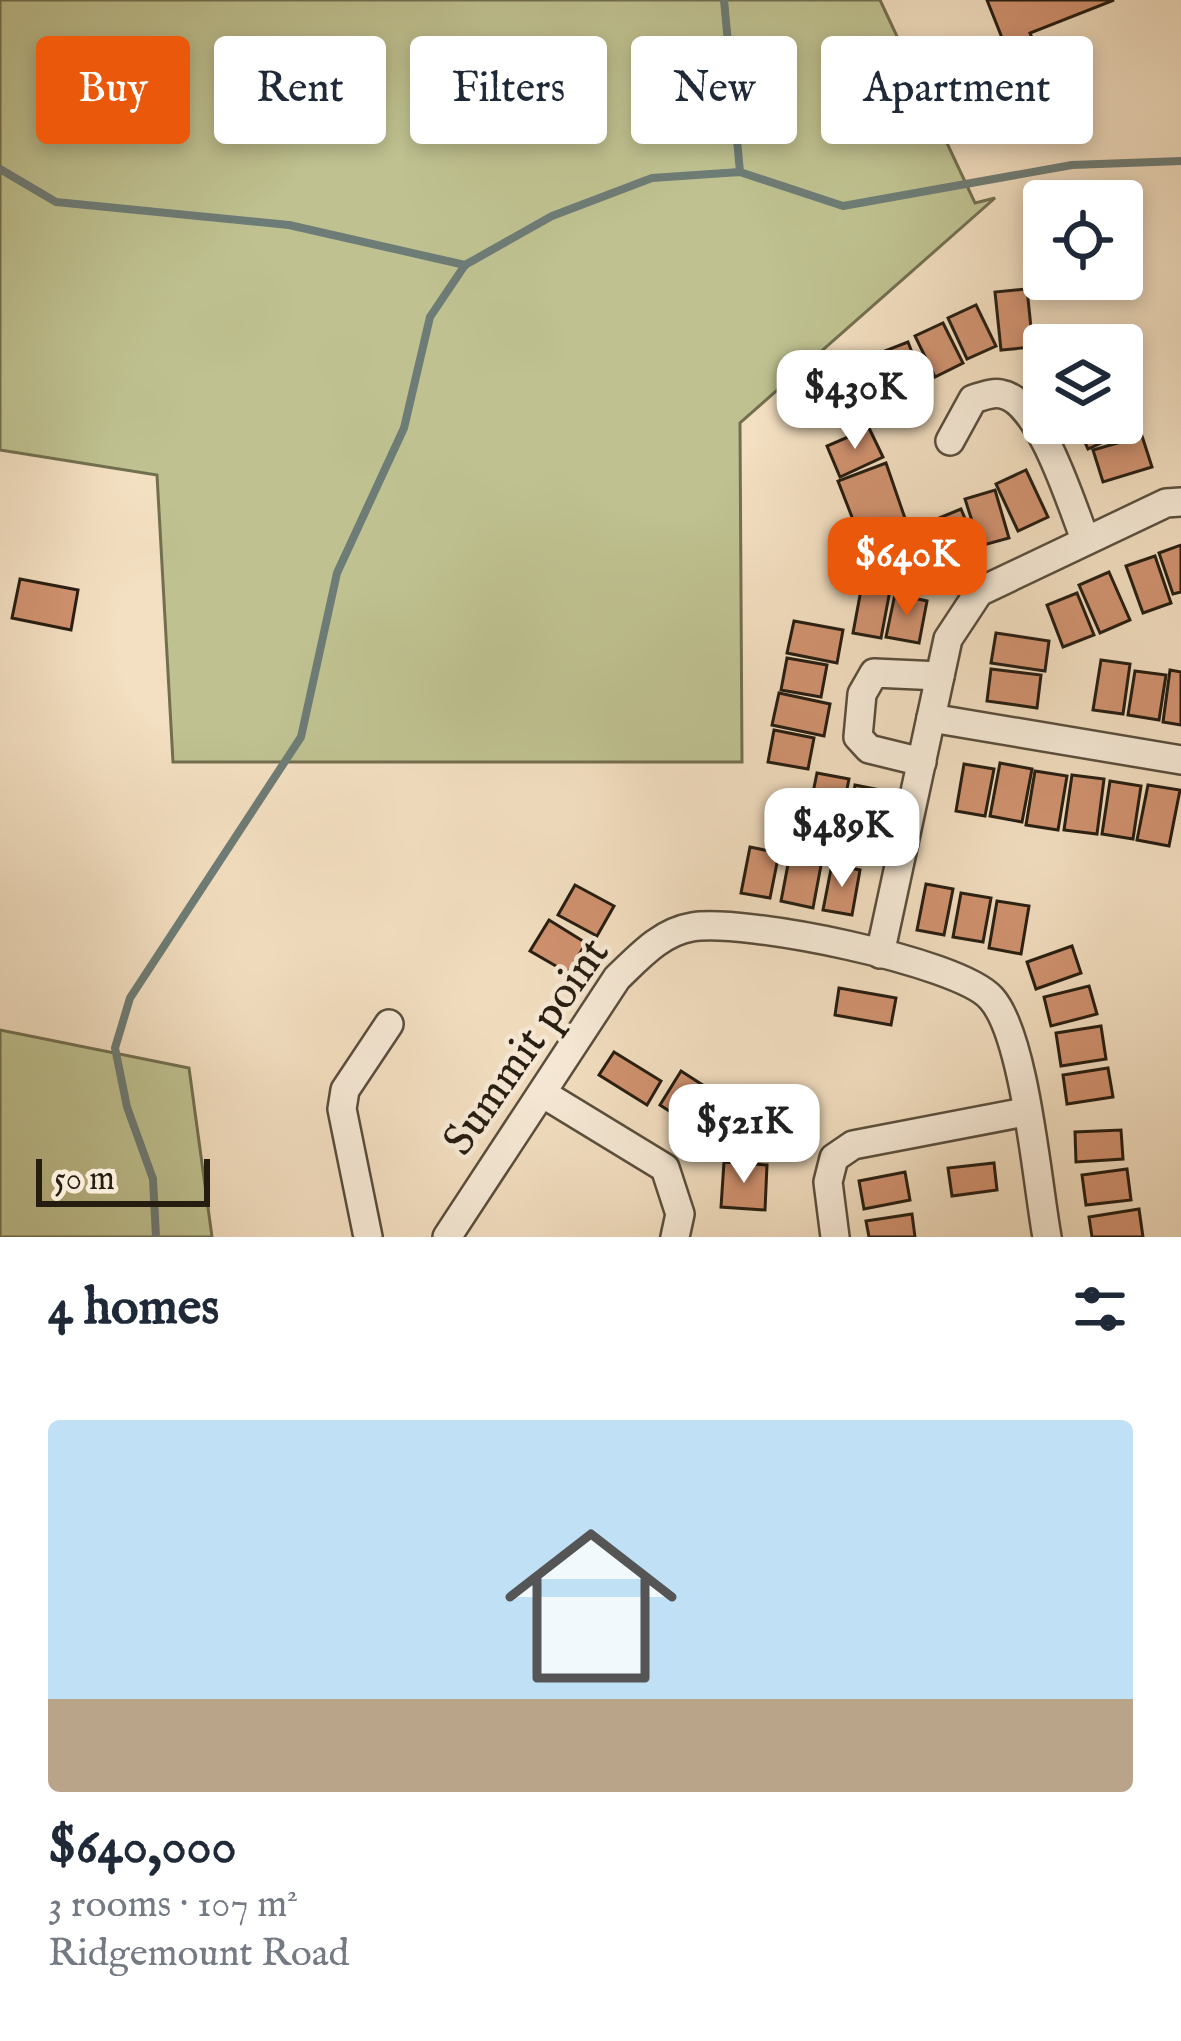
<!DOCTYPE html>
<html lang="en">
<head>
<meta charset="utf-8">
<style>
  :root { --surface:#fff; --page:#f6f6f7; --text:#1f2937; --muted:#747a83; --line:#e0e1e3; --accent:#ea580c }
  body { margin:0; font-family:"IM FELL English",serif; background:var(--page); color:var(--text); height:100vh; display:flex; flex-direction:column; font-size:45px; white-space:nowrap }
  * { box-sizing:border-box; margin:0 }
  p { font-size:39px; color:var(--muted) }
  .icon { flex:none; width:66px; height:66px; fill:none; stroke:currentColor; stroke-width:2; stroke-linecap:round; stroke-linejoin:round }
  .map { position:relative; height:1237px; overflow:hidden }
  .drawer { display:flex; flex-direction:column; background:var(--surface); flex:1 }
  .drawer>* { flex:none }
  .top-card { position:absolute; left:36px; top:36px; width:1110px; height:108px; display:flex; gap:24px }
  .buttons { position:absolute; left:1023px; top:180px; display:grid; gap:24px }
  .buttons a { display:grid; place-items:center; width:120px; height:120px; border-radius:12px; background:var(--surface); box-shadow:0 6px 18px #0003; font-size:60px }
  .scale { position:absolute; left:36px; bottom:30px; width:174px; box-sizing:border-box; padding-left:12px; border:6px solid #261d11; border-top:0; font-size:33px; line-height:42px; white-space:nowrap; color:#261d11; -webkit-text-stroke:9px #f7ead7; paint-order:stroke }
  .price { position:absolute; translate:-50% -102px; padding:0 27px; border-radius:24px; background:#fff; color:#222; font-size:39px; line-height:78px; filter:drop-shadow(0 3px 6px #0008) }
  .price::after { content:''; position:absolute; left:50%; top:72px; width:36px; height:27px; margin-left:-18px; background:inherit; clip-path:polygon(0 0,100% 0,50% 100%) }
  .price.on { background:var(--accent); color:#fff }
  ul { padding:0; list-style:none }
  li { display:grid; align-content:center; gap:24px; height:636px; padding:0 48px }
  li+li { border-top:3px solid var(--line) }
  li span { display:grid; place-items:center; height:372px; border-radius:12px; color:#555 }
  li>.icon { margin-inline-start:auto }
  span .icon { width:216px; height:216px; fill:#fffc; stroke-width:1 }
  li b { font-size:51px }
  h2 { display:flex; justify-content:space-between; align-items:center; height:144px; padding:0 48px; font-size:51px }
  .tag { padding:0 42px; border-radius:12px; background:var(--surface); box-shadow:0 6px 18px #0003; font-size:42px; line-height:108px }
  .tag.on { background:var(--accent); color:#fff }
  .map>svg:first-child { display:block }
  .green { fill:#bfc190; stroke:#726f50; stroke-width:3 }
  .lines { fill:none; stroke-linecap:round; stroke-linejoin:round }
  .stream { stroke:#6d7c76; stroke-width:8 }
  .building { fill:#d19270; stroke:#261d11; stroke-width:3 }
  .minor-casing { stroke:#594e3d; stroke-width:32 }
  .minor { stroke:#f7ead7; stroke-width:27 }
  .labels { text-anchor:middle; dominant-baseline:central; stroke-width:9; stroke-linejoin:round; paint-order:stroke }
  .street-label { font-size:45px; fill:#261d11; stroke:#f7ead7 }
</style>
</head>
<body>
<div class="map">
<svg width="1181" height="1237" viewBox="0 0 1181 1237">
  <rect width="100%" height="100%" fill="#f3dfc1"/>
  <filter id="stains"><feTurbulence type="fractalNoise" baseFrequency=".00167" numOctaves="4"/><feColorMatrix values="0 0 0 0 .2 0 0 0 0 .09 0 0 0 0 .02 0 0 0 .5 -.17"/></filter>
  <radialGradient id="worn" r=".72"><stop offset=".6" stop-color="#630" stop-opacity="0"/><stop offset="1" stop-color="#630" stop-opacity=".3"/></radialGradient>
  <g class="green">
    <polygon points="0,0 880,0 975,203 995,198 740,423 742,762 173,762 157,475 0,450"/>
    <polygon points="0,1030 189,1068 212,1237 0,1237"/>
  </g>
  <g class="lines">
    <g class="stream">
      <polyline points="724,0 740,172"/>
      <polyline points="0,169 56,202 289,225 465,265"/>
      <polyline points="156,1237 153,1179 127,1107 115,1048 130,998 301,737 337,573 404,428 430,317 465,265 552,216 652,178 740,172 843,206 1072,165 1181,161"/>
    </g>
  </g>
  <g class="building">
    <polygon points="987,0 1114,0 1030,33 1040,58 1014,68"/>
    <polygon points="1027,289 1033,347 1001,350 995,292"/>
    <polygon points="976,305 996,346 967,359 948,318"/>
    <polygon points="943,323 963,363 935,377 915,336"/>
    <polygon points="908,342 924,384 897,394 882,352"/>
    <polygon points="1126,400 1138,426 1088,449 1076,423 1122,423"/>
    <polygon points="869,428 883,457 840,477 827,446"/>
    <polygon points="1142,436 1152,467 1103,482 1093,450"/>
    <polygon points="886,463 909,530 864,548 838,481"/>
    <polygon points="1026,470 1048,517 1018,531 996,484"/>
    <polygon points="995,490 1009,538 980,546 965,499"/>
    <polygon points="961,509 982,559 955,570 934,520"/>
    <polygon points="1181,545 1181,592 1173,594 1159,553"/>
    <polygon points="1155,556 1171,603 1143,613 1126,566"/>
    <polygon points="1109,572 1130,620 1100,633 1079,585"/>
    <polygon points="20,579 78,590 71,630 12,618"/>
    <polygon points="863,579 891,585 881,638 853,633"/>
    <polygon points="1077,593 1094,635 1063,647 1047,605"/>
    <polygon points="895,594 927,601 919,643 886,637"/>
    <polygon points="794,621 843,630 837,663 787,653"/>
    <polygon points="996,633 1049,641 1045,671 991,663"/>
    <polygon points="787,658 827,665 821,697 781,690"/>
    <polygon points="1101,660 1130,664 1123,714 1093,710"/>
    <polygon points="991,669 1041,675 1037,708 987,701"/>
    <polygon points="1170,670 1181,672 1181,725 1163,722"/>
    <polygon points="1135,671 1166,675 1159,720 1128,715"/>
    <polygon points="779,693 830,704 824,736 772,725"/>
    <polygon points="774,730 814,738 808,769 768,762"/>
    <polygon points="1000,763 1032,769 1022,822 990,816"/>
    <polygon points="964,764 994,769 985,816 956,811"/>
    <polygon points="1035,771 1067,776 1058,830 1026,825"/>
    <polygon points="817,773 849,779 841,818 809,812"/>
    <polygon points="1072,775 1104,779 1097,834 1064,830"/>
    <polygon points="1110,781 1141,786 1133,839 1102,834"/>
    <polygon points="855,785 885,791 878,831 848,825"/>
    <polygon points="1148,785 1180,790 1169,846 1137,840"/>
    <polygon points="750,847 779,853 770,898 741,893"/>
    <polygon points="790,854 822,860 813,908 781,901"/>
    <polygon points="832,864 860,870 852,915 823,910"/>
    <polygon points="926,884 953,889 944,935 917,930"/>
    <polygon points="575,885 614,906 597,936 558,915"/>
    <polygon points="961,893 991,898 983,942 953,937"/>
    <polygon points="997,901 1029,906 1021,954 989,948"/>
    <polygon points="549,920 586,943 568,973 530,951"/>
    <polygon points="1072,946 1081,973 1036,989 1027,962"/>
    <polygon points="1089,986 1097,1014 1051,1026 1044,997"/>
    <polygon points="839,988 896,998 891,1025 835,1015"/>
    <polygon points="1101,1026 1106,1059 1061,1066 1056,1033"/>
    <polygon points="614,1052 661,1081 647,1105 599,1075"/>
    <polygon points="1108,1068 1113,1097 1067,1104 1063,1075"/>
    <polygon points="681,1071 712,1091 691,1125 660,1105"/>
    <polygon points="738,1106 754,1141 715,1160 699,1124"/>
    <polygon points="1121,1130 1123,1159 1076,1162 1075,1132"/>
    <polygon points="724,1162 767,1165 765,1210 721,1207"/>
    <polygon points="994,1163 997,1190 952,1196 948,1168"/>
    <polygon points="1127,1169 1131,1200 1086,1205 1082,1175"/>
    <polygon points="905,1172 910,1200 864,1209 859,1181"/>
    <polygon points="1139,1209 1143,1237 1092,1237 1089,1217"/>
    <polygon points="912,1214 915,1237 869,1237 866,1221"/>
  </g>
  <g class="lines">
    <defs>
      <g id="minor">
        <path d="M950,441L973,399C981,397 992,392 1001,394C1040,400 1071,504 1085,539"/>
        <polyline points="931,718 1181,760"/>
        <polyline points="922,762 869,749 858,737 862,694 874,673 940,676"/>
        <polyline points="880,954 948,639 979,592 1166,503 1181,502"/>
        <polyline points="542,1093 665,1168 680,1214 675,1237"/>
        <polyline points="368,1237 342,1109 345,1090 389,1024"/>
        <path d="M447,1237L617,978C639,957 661,932 692,927C742,918 958,961 991,998C1025,1035 1037,1182 1047,1237"/>
        <polyline points="835,1237 828,1182 834,1158 853,1145 1025,1112"/>
      </g>
    </defs>
    <use href="#minor" class="minor-casing"/>
    <use href="#minor" class="minor"/>
  </g>
  <g class="labels">
    <g class="street-label">
      <text transform="translate(527 1047) rotate(-55)">Summit point</text>
    </g>
  </g>
  <rect width="100%" height="100%" filter="url(#stains)"/>
  <rect width="100%" height="100%" fill="url(#worn)"/>
</svg>
<div class="buttons">
<a><svg class="icon" aria-label="locate" viewBox="0 0 24 24"><circle cx="12" cy="12" r="6"/><path d="M12 2v4M12 18v4M2 12h4M18 12h4"/></svg></a>
<a><svg class="icon" aria-label="layers" viewBox="0 0 24 24"><path d="M12 4l9 5-9 5-9-5zM3 14l9 5 9-5"/></svg></a>
</div>
<div class="scale">50 m</div>
<b class="price" style="left:855px;top:452px">$430K</b>
<b class="price on" style="left:907px;top:619px">$640K</b>
<b class="price" style="left:842px;top:890px">$489K</b>
<b class="price" style="left:744px;top:1186px">$521K</b>
<div class="top-card">
<a class="tag on">Buy</a>
<a class="tag">Rent</a>
<a class="tag">Filters</a>
<a class="tag">New</a>
<a class="tag">Apartment</a>
</div>
</div>
<section class="drawer">
<h2>4 homes<svg class="icon" aria-label="filters" viewBox="0 0 24 24"><path d="M4 7h16M4 17h16"/><circle cx="9" cy="7" r="2"/><circle cx="15" cy="17" r="2"/></svg></h2>
<ul>
<li><span style="background:linear-gradient(#bfe0f5 75%,#b9a48a 0)"><svg class="icon" aria-label="home" viewBox="0 0 24 24"><path d="M3 11l9-7 9 7M6 9v11h12V9"/></svg></span><div><b>$640,000</b><p>3 rooms · 107 m²</p><p>Ridgemount Road</p></div></li>
</ul>
</section>
</body>
</html>
